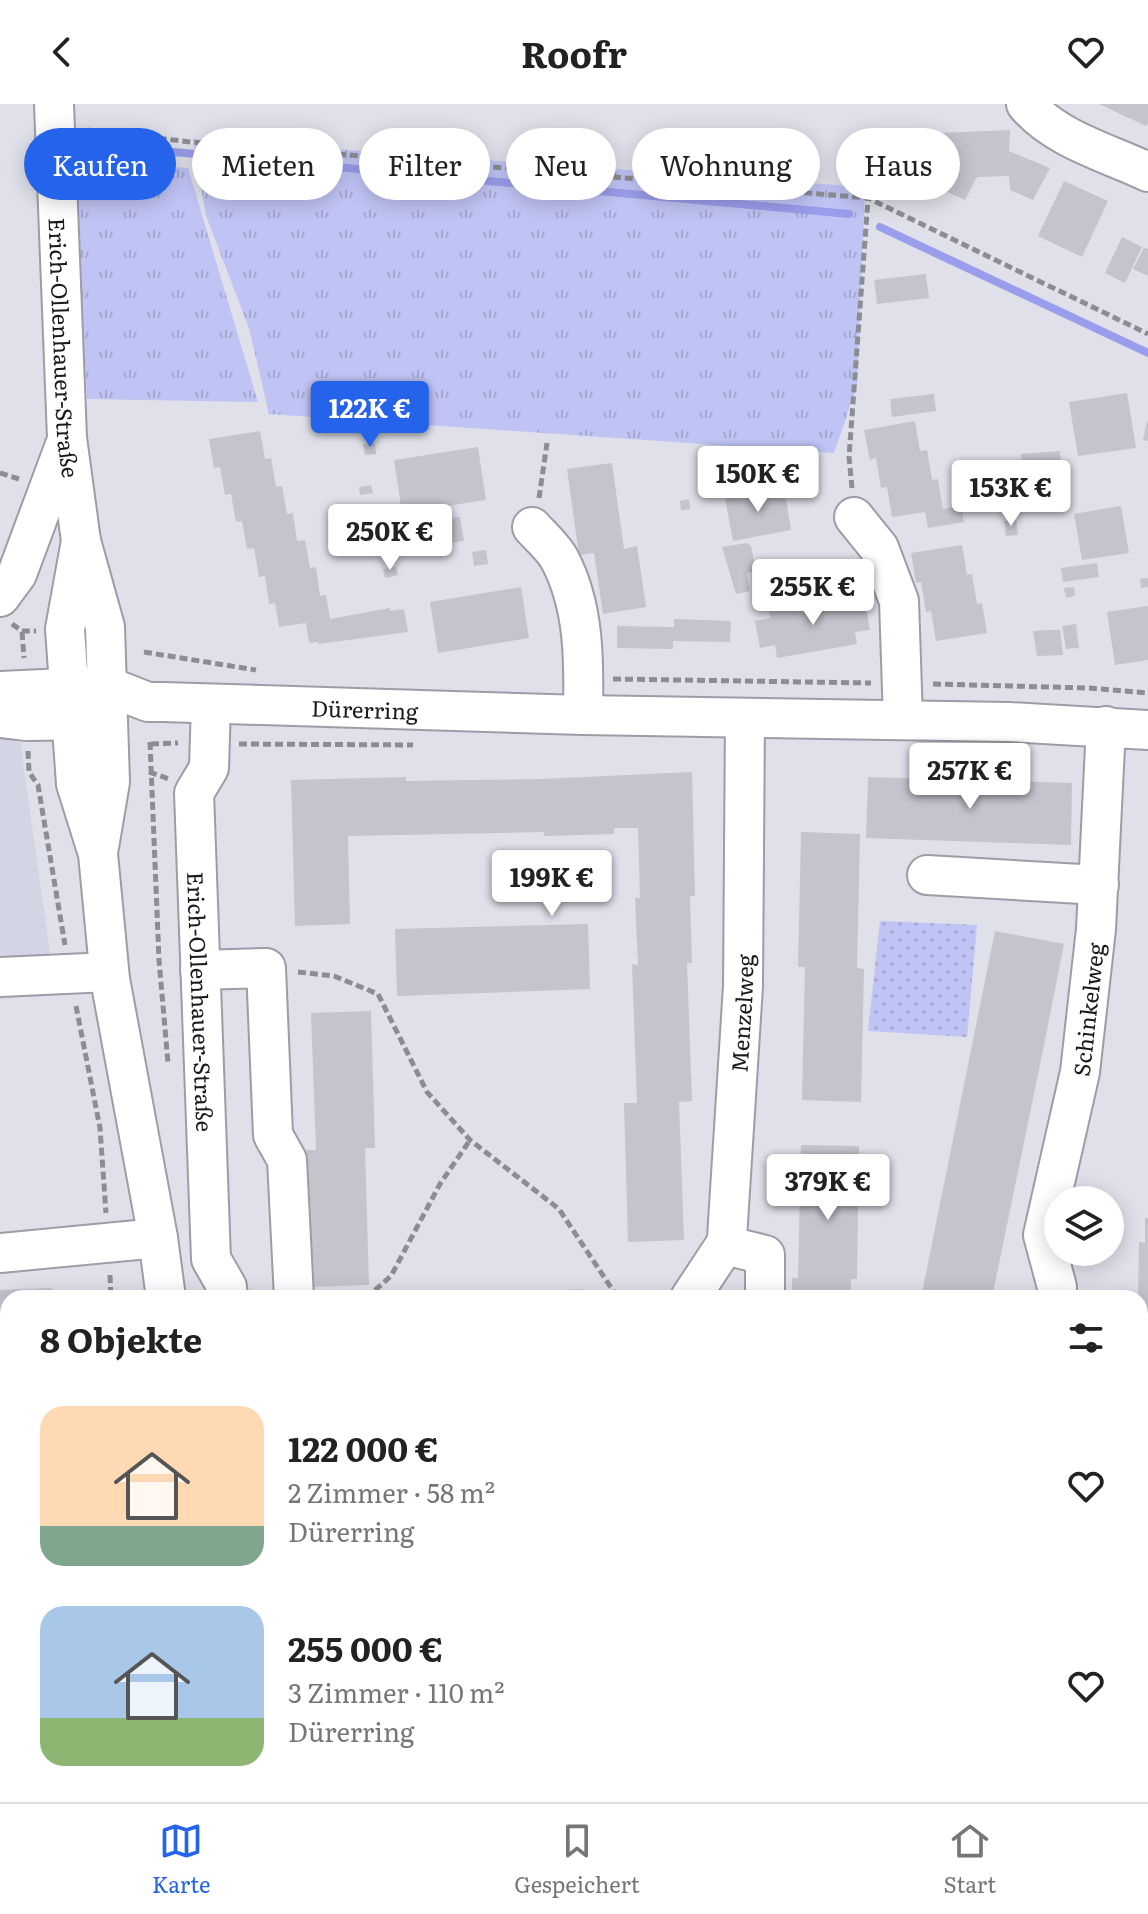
<!DOCTYPE html>
<html lang="de">
<head>
<meta charset="utf-8">
<style>
  :root { --surface:#fff; --page:#f6f6f6; --text:#222; --muted:#767676; --line:#e0e0e0; --accent:#2563eb }
  body { margin:0; font-family:Literata,serif; background:var(--page); color:var(--text); height:100vh; display:flex; flex-direction:column; font-size:30px; white-space:nowrap }
  * { box-sizing:border-box; margin:0 }
  p { font-size:26px; color:var(--muted) }
  .icon { flex:none; width:44px; height:44px; fill:none; stroke:currentColor; stroke-width:2; stroke-linecap:round; stroke-linejoin:round }
  .map { position:relative; flex:1; overflow:hidden }
  .side { position:absolute; left:0px; top:1186px; width:1148px; height:512px; display:flex; flex-direction:column; background:var(--surface); border-radius:24px 24px 0 0; box-shadow:0 4px 20px #0003 }
  .side>* { flex:none }
  .guide { position:absolute; left:24px; top:24px; width:1100px; height:72px; display:flex; gap:16px }
  .tools { position:absolute; left:1044px; top:1082px; display:grid; gap:16px }
  .tools a { display:grid; place-items:center; width:80px; height:80px; border-radius:50%; background:var(--surface); box-shadow:0 4px 20px #0003; font-size:40px }
  .price { position:absolute; translate:-50% -68px; padding:0 18px; border-radius:8px; background:#fff; color:#222; font-size:26px; line-height:52px; filter:drop-shadow(0 2px 4px #0008) }
  .price::after { content:''; position:absolute; left:50%; top:48px; width:24px; height:18px; margin-left:-12px; background:inherit; clip-path:polygon(0 0,100% 0,50% 100%) }
  .price.on { background:var(--accent); color:#fff }
  ul { padding:0; list-style:none }
  li { display:flex; align-items:center; gap:24px; height:200px; padding:0 40px }
  li span { display:grid; place-items:center; flex:none; width:224px; height:160px; border-radius:24px; color:#555 }
  li>.icon { margin-inline-start:auto }
  span .icon { width:96px; height:96px; fill:#fffc; stroke-width:1 }
  li b { font-size:34px }
  h2 { display:flex; justify-content:space-between; align-items:center; height:96px; padding:0 40px; font-size:34px }
  .pill { padding:0 28px; border-radius:36px; background:var(--surface); box-shadow:0 4px 20px #0003; font-size:28px; line-height:72px }
  .pill.on { background:var(--accent); color:#fff }
  header { display:flex; justify-content:space-between; align-items:center; height:104px; padding:0 40px; background:var(--surface); font-size:36px; font-weight:700 }
  .menu { display:flex; justify-content:space-around; align-items:center; height:112px; border-top:2px solid var(--line); background:var(--surface); font-size:22px; color:var(--muted) }
  .menu a { display:grid; justify-items:center; gap:4px }
  .menu .on { color:var(--accent) }
  .map>svg:first-child { display:block }
  .built { fill:#d3d5e5 }
  .grass { fill:url(#grass-tufts) }
  .park { fill:url(#park-dots) }
  .lines { fill:none; stroke-linecap:round; stroke-linejoin:round }
  .stream { stroke:#999deb; stroke-width:8 }
  .building { fill:#c3c4cc }
  .minor-casing { stroke:#9c9da5; stroke-width:42 }
  .path { stroke:#8c8d94; stroke-width:5; stroke-dasharray:8 4; stroke-linecap:butt }
  .minor { stroke:#fff; stroke-width:38 }
  .labels { text-anchor:middle; dominant-baseline:central; stroke-width:6; stroke-linejoin:round; paint-order:stroke }
  .street-label { font-size:22px; fill:#191a1d; stroke:#edeef7 }
</style>
</head>
<body>
<header><svg class="icon" aria-label="back" viewBox="0 0 24 24"><path d="M15 5l-7 7 7 7"/></svg>Roofr<svg class="icon" aria-label="heart" viewBox="0 0 24 24"><path d="M12 20l-8-8c-3-5 5-10 8-4 3-6 11-1 8 4z"/></svg></header>
<div class="map">
<svg width="1148" height="1698" viewBox="0 0 1148 1698">
  <defs>
    <pattern id="grass-tufts" width="24" height="20" patternUnits="userSpaceOnUse" patternTransform="scale(2)"><rect width="24" height="20" fill="#c0c4f4"/><path d="M3 7l-1-3M5 7V3M7 7l1-3M15 17l-1-3M17 17v-4M19 17l1-3" fill="none" stroke="#a4a8d1"/></pattern>
    <pattern id="park-dots" width="8" height="8" patternUnits="userSpaceOnUse" patternTransform="scale(2)"><rect width="8" height="8" fill="#c0c4f4"/><path d="M2 2h.1M6 6h.1" fill="none" stroke="#a4a8d1" stroke-width="1.8" stroke-linecap="round"/></pattern>
  </defs>
  <rect width="100%" height="100%" fill="#dfe0e9"/>
  <polygon class="built" points="0,636 20,636 56,891 0,895"/>
  <g class="grass">
    <polygon points="193,35 865,83 857,282 834,349 269,310 249,224 206,112"/>
    <polygon points="74,57 188,64 258,298 87,295"/>
  </g>
  <polygon class="park" points="880,817 977,821 967,933 868,927"/>
  <g class="lines">
    <g class="stream">
      <polyline points="86,40 849,110"/>
      <polyline points="880,123 1148,249"/>
    </g>
  </g>
  <g class="building">
    <polygon points="1099,0 1148,0 1148,19 1146,22"/>
    <polygon points="1010,26 1009,47 1050,64 1033,96 1010,86 1009,72 977,73 965,96 918,75 940,29"/>
    <polygon points="1064,77 1108,97 1082,153 1038,132"/>
    <polygon points="1122,133 1142,143 1125,179 1105,169"/>
    <polygon points="1144,144 1148,145 1148,172 1133,165"/>
    <polygon points="926,170 929,194 877,200 874,176"/>
    <polygon points="1127,289 1136,344 1078,352 1069,298"/>
    <polygon points="934,290 936,307 892,313 890,295"/>
    <polygon points="915,317 920,347 927,346 932,376 938,375 943,405 961,402 964,418 928,424 925,408 892,413 887,383 881,384 876,354 870,356 864,326"/>
    <polygon points="1147,317 1148,318 1148,337 1143,336"/>
    <polygon points="260,327 265,355 271,354 276,383 282,382 287,410 293,409 297,437 305,436 310,464 316,463 320,492 326,491 330,515 390,504 390,507 404,505 408,528 318,540 318,538 309,539 306,519 279,523 275,499 269,500 265,472 259,473 254,444 247,445 242,417 236,418 231,390 225,391 220,363 214,364 209,335"/>
    <polygon points="375,339 376,350 365,351 363,340"/>
    <polygon points="478,343 486,396 402,409 394,356"/>
    <polygon points="1060,347 1061,361 1023,364 1021,350"/>
    <polygon points="612,359 624,445 637,442 646,503 603,510 594,449 579,451 567,365"/>
    <polygon points="371,381 373,389 360,391 359,383"/>
    <polygon points="784,383 791,426 733,437 725,394"/>
    <polygon points="689,395 690,405 681,406 680,397"/>
    <polygon points="1121,402 1129,449 1082,456 1074,410"/>
    <polygon points="460,413 464,437 436,441 432,416"/>
    <polygon points="1016,416 1018,431 1006,432 1004,417"/>
    <polygon points="388,433 389,442 380,443 379,434"/>
    <polygon points="747,439 751,442 756,467 747,469 750,487 736,490 722,443"/>
    <polygon points="962,441 967,471 972,470 977,500 982,499 987,529 936,537 931,507 926,508 921,478 916,479 911,449"/>
    <polygon points="486,446 488,460 474,462 472,448"/>
    <polygon points="1097,459 1099,473 1063,478 1061,464"/>
    <polygon points="396,463 398,471 385,474 383,465"/>
    <polygon points="1148,474 1148,483 1141,484 1140,475"/>
    <polygon points="521,483 529,534 438,549 430,498"/>
    <polygon points="1074,483 1075,492 1066,494 1064,484"/>
    <polygon points="848,493 850,502 865,499 870,526 855,528 857,540 777,554 775,541 760,544 755,517 770,514 769,506"/>
    <polygon points="1148,502 1148,556 1115,561 1107,508"/>
    <polygon points="674,515 731,517 730,538 673,537 673,545 617,544 617,522 674,523"/>
    <polygon points="1076,520 1079,544 1066,545 1062,522"/>
    <polygon points="1046,526 1060,526 1063,551 1037,552 1033,527"/>
    <polygon points="692,668 695,792 690,792 692,859 687,859 692,997 679,998 684,1136 628,1138 624,999 637,999 632,860 638,861 635,794 640,794 638,724 614,724 614,730 544,732 544,728 348,732 350,820 295,822 291,676 406,673 406,677 542,675"/>
    <polygon points="868,673 1072,679 1071,741 866,734"/>
    <polygon points="801,728 860,730 857,864 864,865 861,998 802,996 805,863 798,863"/>
    <polygon points="588,820 590,885 397,892 395,825"/>
    <polygon points="995,827 1064,840 1044,941 992,1194 921,1194"/>
    <polygon points="371,907 375,1044 365,1044 369,1181 310,1183 306,1046 316,1046 311,909"/>
    <polygon points="801,1041 859,1042 857,1175 851,1175 851,1194 792,1194 792,1174 798,1174"/>
    <polygon points="1145,1114 1148,1114 1148,1272 1140,1272 1140,1194 1138,1194 1139,1138 1145,1139"/>
    <polygon points="52,1184 53,1194 8,1194 8,1240 0,1240 0,1186"/>
    <polygon points="583,1185 584,1194 452,1194 452,1192"/>
    <polygon points="8,1277 8,1329 0,1329 0,1278"/>
    <rect x="1140" y="1324" width="8" height="61"/>
    <polygon points="0,1355 8,1355 8,1376 0,1377"/>
    <polygon points="0,1381 8,1381 8,1439 0,1440"/>
    <polygon points="8,1476 8,1523 0,1523 0,1477"/>
    <rect x="1140" y="1498" width="8" height="63"/>
    <polygon points="8,1655 8,1690 45,1690 46,1698 0,1698 0,1656"/>
    <polygon points="312,1690 376,1690 376,1698 313,1698"/>
    <polygon points="941,1690 1078,1690 1078,1697 941,1695"/>
  </g>
  <g class="lines">
    <defs>
      <g id="minor">
        <path id="s1" d="M54,0L67,334L81,437L105,523L110,678L99,743"/>
        <path d="M1026,0C1055,35 1108,49 1148,68"/>
        <polyline points="854,413 879,444 899,497 903,616"/>
        <path d="M532,423C541,433 554,444 560,456C585,504 584,559 583,611"/>
        <polyline points="81,437 65,525 76,680 98,750 110,875 158,1134 166,1194"/>
        <polyline points="0,493 17,470 65,341"/>
        <path id="s2" d="M0,587L107,582L148,598H163L583,611L1009,618L1148,626"/>
        <path id="s3" d="M211,600L209,664L194,689L211,1155L227,1183L228,1194"/>
        <polyline points="0,614 27,617 97,616"/>
        <polyline points="927,771 1099,781"/>
        <polyline points="200,866 266,864 273,1031 287,1056 294,1194"/>
        <polyline points="0,873 109,868"/>
        <polyline points="725,1141 765,1151 765,1194"/>
        <polyline points="0,1149 158,1134"/>
        <path id="s4" d="M1057,1183L1043,1131L1080,968L1096,825L1106,622"/>
        <path id="s5" d="M690,1194L725,1141L727,1134L743,882L745,614"/>
        <polyline points="237,1690 238,1698"/>
        <polyline points="616,1690 617,1698"/>
        <polyline points="755,1690 767,1698"/>
        <polyline points="175,1698 176,1690"/>
      </g>
    </defs>
    <use href="#minor" class="minor-casing"/>
    <g class="path">
      <polyline points="87,26 191,38 868,94 1148,230"/>
      <polyline points="0,369 19,375"/>
      <polyline points="852,384 849,353 868,95"/>
      <polyline points="539,394 547,339"/>
      <polyline points="12,520 22,527 36,527"/>
      <polyline points="22,528 24,554"/>
      <polyline points="144,548 256,566"/>
      <polyline points="613,575 871,579"/>
      <polyline points="933,580 1089,584 1148,589"/>
      <polyline points="150,638 159,856 168,959"/>
      <polyline points="151,640 178,639"/>
      <polyline points="239,640 413,641"/>
      <polyline points="28,647 29,668 38,681 65,841"/>
      <polyline points="149,668 169,675"/>
      <polyline points="298,868 334,872 378,890 427,988 470,1036 559,1105 618,1194"/>
      <polyline points="76,902 100,1024 106,1109"/>
      <polyline points="110,1171 111,1194"/>
      <polyline points="366,1194 391,1172 440,1080 470,1036"/>
      <polyline points="1140,1422 1148,1424"/>
      <polyline points="0,1559 8,1557"/>
      <polyline points="132,1690 132,1698"/>
    </g>
    <use href="#minor" class="minor"/>
  </g>
  <g class="labels">
    <g class="street-label">
      <text stroke="none"><textPath href="#s1" startOffset="244">Erich-Ollenhauer-Straße</textPath></text>
      <text stroke="none"><textPath href="#s2" startOffset="368">Dürerring</textPath></text>
      <text stroke="none"><textPath href="#s3" startOffset="302">Erich-Ollenhauer-Straße</textPath></text>
      <text stroke="none"><textPath href="#s4" startOffset="284">Schinkelweg</textPath></text>
      <text stroke="none"><textPath href="#s5" startOffset="296">Menzelweg</textPath></text>
    </g>
  </g>
</svg>
<div class="tools">
<a><svg class="icon" aria-label="layers" viewBox="0 0 24 24"><path d="M12 4l9 5-9 5-9-5zM3 14l9 5 9-5"/></svg></a>
</div>
<b class="price on" style="left:370px;top:345px">122K €</b>
<b class="price" style="left:758px;top:410px">150K €</b>
<b class="price" style="left:1011px;top:424px">153K €</b>
<b class="price" style="left:390px;top:468px">250K €</b>
<b class="price" style="left:813px;top:523px">255K €</b>
<b class="price" style="left:970px;top:707px">257K €</b>
<b class="price" style="left:552px;top:814px">199K €</b>
<b class="price" style="left:828px;top:1118px">379K €</b>
<div class="guide">
<a class="pill on">Kaufen</a>
<a class="pill">Mieten</a>
<a class="pill">Filter</a>
<a class="pill">Neu</a>
<a class="pill">Wohnung</a>
<a class="pill">Haus</a>
</div>
<section class="side">
<h2>8 Objekte<svg class="icon" aria-label="filters" viewBox="0 0 24 24"><path d="M4 7h16M4 17h16"/><circle cx="9" cy="7" r="2"/><circle cx="15" cy="17" r="2"/></svg></h2>
<ul>
<li><span style="background:linear-gradient(#ffd9b3 75%,#7fa58c 0)"><svg class="icon" aria-label="home" viewBox="0 0 24 24"><path d="M3 11l9-7 9 7M6 9v11h12V9"/></svg></span><div><b>122 000 €</b><p>2 Zimmer · 58 m²</p><p>Dürerring</p></div><svg class="icon" aria-label="heart" viewBox="0 0 24 24"><path d="M12 20l-8-8c-3-5 5-10 8-4 3-6 11-1 8 4z"/></svg></li>
<li><span style="background:linear-gradient(#a9c7e8 70%,#8fb573 0)"><svg class="icon" aria-label="home" viewBox="0 0 24 24"><path d="M3 11l9-7 9 7M6 9v11h12V9"/></svg></span><div><b>255 000 €</b><p>3 Zimmer · 110 m²</p><p>Dürerring</p></div><svg class="icon" aria-label="heart" viewBox="0 0 24 24"><path d="M12 20l-8-8c-3-5 5-10 8-4 3-6 11-1 8 4z"/></svg></li>
</ul>
</section>
</div>
<nav class="menu">
<a class="on"><svg class="icon" aria-label="map" viewBox="0 0 24 24"><path d="M3 6l6-2 6 2 6-2v14l-6 2-6-2-6 2zM9 4v14M15 6v14"/></svg>Karte</a>
<a><svg class="icon" aria-label="saved" viewBox="0 0 24 24"><path d="M7 4h10v16l-5-4-5 4z"/></svg>Gespeichert</a>
<a><svg class="icon" aria-label="home" viewBox="0 0 24 24"><path d="M3 11l9-7 9 7M6 9v11h12V9"/></svg>Start</a>
</nav>
</body>
</html>
